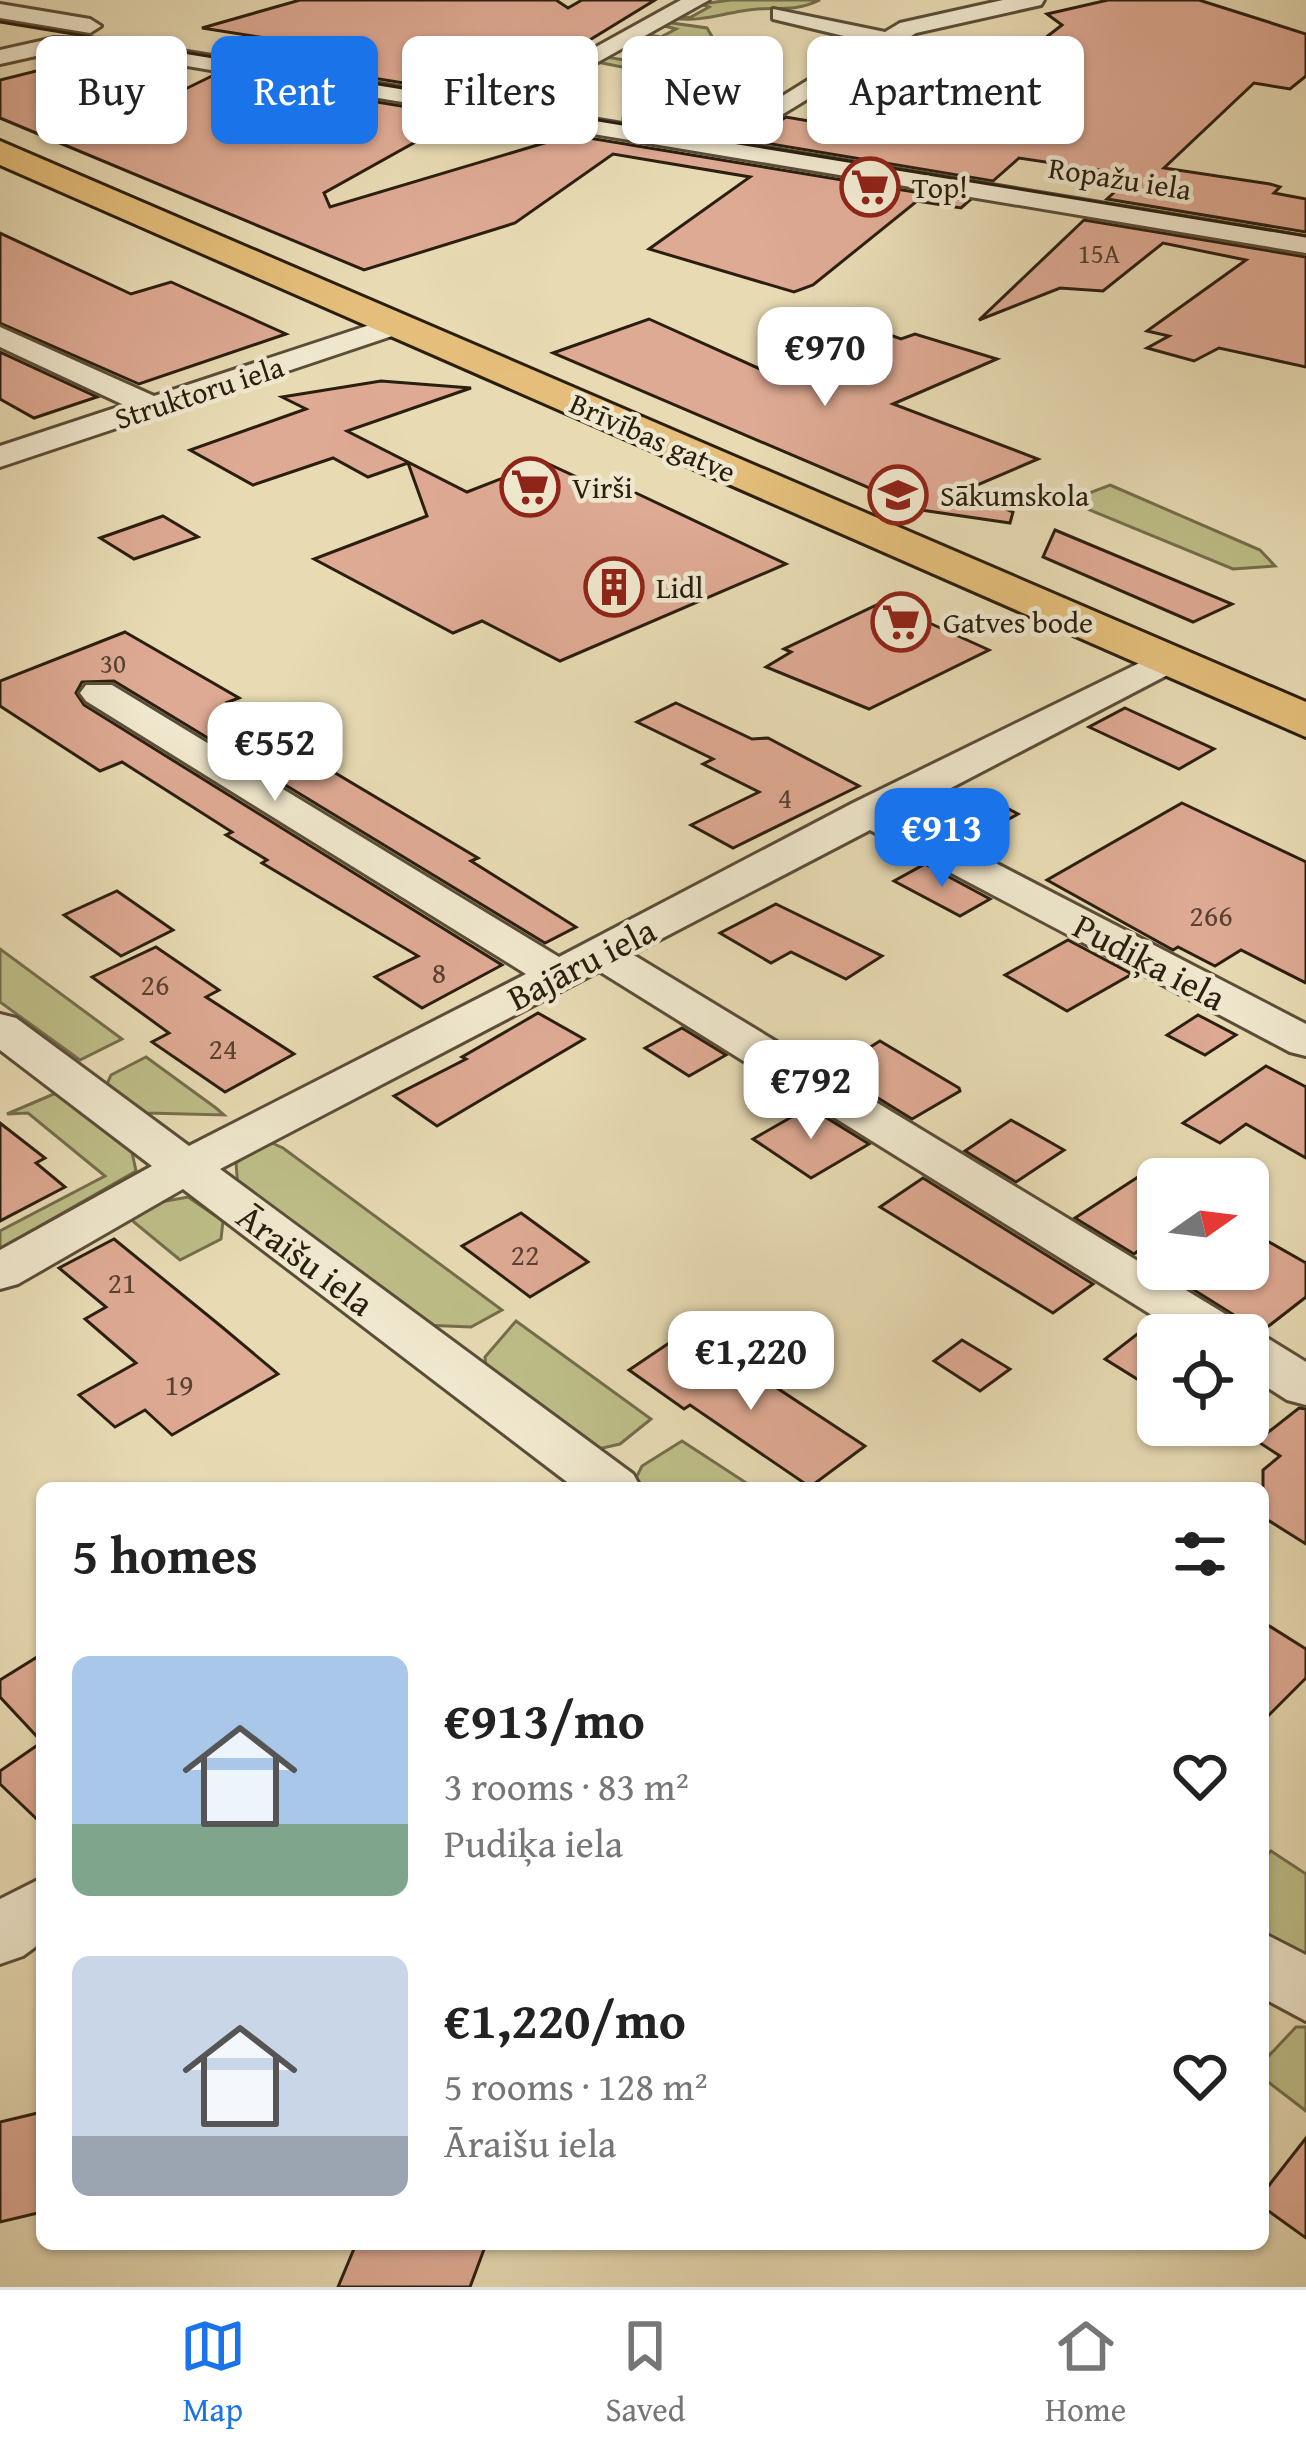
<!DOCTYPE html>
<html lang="en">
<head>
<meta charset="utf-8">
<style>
  :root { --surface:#fff; --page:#f2f2f2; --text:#222; --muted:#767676; --line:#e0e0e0; --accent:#1a73e8 }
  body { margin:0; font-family:"Gentium Book Plus",serif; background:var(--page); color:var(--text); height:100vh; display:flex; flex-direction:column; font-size:45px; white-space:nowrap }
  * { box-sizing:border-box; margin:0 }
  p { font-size:39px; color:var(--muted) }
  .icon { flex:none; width:66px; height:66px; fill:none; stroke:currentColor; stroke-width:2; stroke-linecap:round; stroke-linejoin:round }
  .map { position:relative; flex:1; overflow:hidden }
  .drawer { position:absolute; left:36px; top:1482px; width:1233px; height:768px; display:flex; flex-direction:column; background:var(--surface); border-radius:18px; box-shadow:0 3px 9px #0004 }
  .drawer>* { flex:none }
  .banner { position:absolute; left:36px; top:36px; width:1236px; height:108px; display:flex; gap:24px }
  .needle { width:78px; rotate:76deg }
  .tools { position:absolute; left:1137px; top:1158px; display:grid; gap:24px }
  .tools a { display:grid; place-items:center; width:132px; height:132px; border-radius:18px; background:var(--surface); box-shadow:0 3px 9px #0004; font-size:60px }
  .price { position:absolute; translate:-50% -102px; padding:0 27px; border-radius:24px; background:#fff; color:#222; font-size:39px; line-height:78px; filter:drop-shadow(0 3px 6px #0008) }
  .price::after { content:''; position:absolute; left:50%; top:72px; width:36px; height:27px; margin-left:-18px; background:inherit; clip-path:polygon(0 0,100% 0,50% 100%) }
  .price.current { background:var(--accent); color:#fff }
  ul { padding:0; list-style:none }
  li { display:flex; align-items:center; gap:36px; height:300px; padding:0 36px }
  li span { display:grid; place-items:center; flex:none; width:336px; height:240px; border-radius:18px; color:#555 }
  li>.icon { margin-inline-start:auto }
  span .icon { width:144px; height:144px; fill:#fffc; stroke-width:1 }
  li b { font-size:51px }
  h2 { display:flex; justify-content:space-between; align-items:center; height:144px; padding:0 36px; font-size:51px }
  .pill { padding:0 42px; border-radius:18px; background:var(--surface); box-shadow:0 3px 9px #0004; font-size:42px; line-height:108px }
  .pill.current { background:var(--accent); color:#fff }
  .menu { display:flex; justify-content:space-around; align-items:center; height:168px; border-top:3px solid var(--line); background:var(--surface); font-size:33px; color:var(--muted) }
  .menu a { display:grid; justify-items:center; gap:6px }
  .menu .current { color:var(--accent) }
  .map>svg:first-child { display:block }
  .green { fill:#bebe88; stroke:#746e4c; stroke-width:3 }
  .building { fill:#dfaa94; stroke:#2a1e0f; stroke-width:3 }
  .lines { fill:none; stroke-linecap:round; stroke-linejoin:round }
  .minor-casing { stroke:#5a4d38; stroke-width:6 }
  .highway-casing { stroke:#2a1e0f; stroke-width:6 }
  .minor { fill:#f0e8ce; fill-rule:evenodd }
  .highway { fill:#e4be7a; fill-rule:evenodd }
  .tram { stroke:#2a1e0f; stroke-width:3 }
  .labels { text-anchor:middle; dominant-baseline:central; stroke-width:9; stroke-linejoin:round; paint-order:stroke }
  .far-number-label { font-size:27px; fill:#574130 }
  .far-street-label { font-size:30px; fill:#2a1e0f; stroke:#f0e8ce }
  .far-poi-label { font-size:30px; fill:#2a1e0f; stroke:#f0e8ce; text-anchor:start }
  .number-label { font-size:30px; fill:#574130 }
  .street-label { font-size:36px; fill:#2a1e0f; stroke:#f0e8ce }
</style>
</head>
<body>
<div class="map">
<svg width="1306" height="2287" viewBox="0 0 1306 2287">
  <rect width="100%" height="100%" fill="#e8dbb4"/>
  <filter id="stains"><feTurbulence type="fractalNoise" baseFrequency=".00167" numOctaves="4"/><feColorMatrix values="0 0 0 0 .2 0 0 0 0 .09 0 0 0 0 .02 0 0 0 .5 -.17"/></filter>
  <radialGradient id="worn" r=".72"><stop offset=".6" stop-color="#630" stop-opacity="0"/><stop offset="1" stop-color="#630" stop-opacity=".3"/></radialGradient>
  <g class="green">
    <path d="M731,0H820C791,14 773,5 742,11C717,15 699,22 673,18L691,17L709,7L701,4Z"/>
    <polygon points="665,22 707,28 722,54 707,67 690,67 694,76 639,70 680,64 674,60 627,68 597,62 606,57 624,60 655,41 640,37 644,34 661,37 676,29 661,25"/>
    <polygon points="1110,485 1260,550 1275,566 1233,569 1068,501"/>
    <polygon points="0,949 122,1039 80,1060 0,1002"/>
    <polygon points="146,1057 216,1108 224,1115 146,1113 107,1084 111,1075"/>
    <polygon points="56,1093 130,1143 136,1171 0,1249 0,1231 105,1176 28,1113 7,1114"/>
    <polygon points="272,1143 283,1148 502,1310 471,1327 423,1325 238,1188 236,1163 256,1146"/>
    <polygon points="188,1197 223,1221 221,1239 180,1260 129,1218 155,1203"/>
    <polygon points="516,1321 651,1419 620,1444 594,1450 486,1369 485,1357"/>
    <polygon points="682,1441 751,1486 646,1488 635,1480 642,1466"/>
    <polygon points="1271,1851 1306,1874 1306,1962 1263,1931 1263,1859"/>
    <polygon points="1296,2027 1306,2027 1306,2111 1263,2078 1263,2062"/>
  </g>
  <g class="building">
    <polygon points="300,0 556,0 568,8 582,0 655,0 495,98 251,58 285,41 202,28"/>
    <polygon points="1108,0 1199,0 1306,34 1306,76 1290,89 1254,83 1164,168 1270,184 1280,187 1274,193 1306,199 1306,232 1107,199 1133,175 1019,158 993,181 622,119 685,100 750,111 740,119 747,130 767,129 786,117 861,130 879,116 935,123 1062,25 1047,14"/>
    <polygon points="44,69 99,87 108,83 169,97 214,75 462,116 324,193 330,207 571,135 969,201 961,208 917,201 813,285 794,292 649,249 750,177 613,154 515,223 364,270 0,118 0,80"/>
    <polygon points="1084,220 1306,257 1306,367 1219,348 1194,361 1147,348 1169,336 1147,331 1246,260 1163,243 1103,291 1060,288 979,320"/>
    <polygon points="0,233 131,294 171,282 286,334 139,384 0,323"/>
    <polygon points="649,319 769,373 882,332 901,339 915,334 997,359 893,404 1038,459 963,491 1013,512 1010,523 921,510 553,353"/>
    <polygon points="0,352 97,397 34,418 0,399"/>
    <polygon points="381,381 471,388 347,431 467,492 544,462 622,498 636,493 786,564 560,661 482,621 453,633 314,559 427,516 408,463 368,477 333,458 253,485 190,450 306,409 282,397"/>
    <polygon points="163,516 198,537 134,559 100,538"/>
    <polygon points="1055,530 1232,604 1193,622 1043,557"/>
    <polygon points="883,602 989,650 869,709 766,667 791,652 784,649"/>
    <polygon points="125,632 239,698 228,702 308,749 300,752 478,858 471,861 576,927 545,943 114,681 82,682 76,693 84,705 502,965 422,1008 375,977 418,956 262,863 267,860 226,835 232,832 122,762 100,771 0,706 0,681"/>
    <polygon points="676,703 752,739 768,738 859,786 733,848 691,825 759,792 703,764 713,759 637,722"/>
    <polygon points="1125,708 1214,749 1179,769 1089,727"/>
    <polygon points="982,795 1018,814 978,836 941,817"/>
    <polygon points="1182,803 1306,862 1306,983 1241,950 1215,966 1178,947 1173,950 1047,880"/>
    <polygon points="925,864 990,899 960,916 894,881"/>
    <polygon points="117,891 173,930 121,956 64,915"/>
    <polygon points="776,904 882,956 846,979 791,952 771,963 720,933"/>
    <polygon points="1068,940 1132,974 1067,1011 1005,975"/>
    <polygon points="156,947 219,990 206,997 294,1054 225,1092 152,1042 169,1033 92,977"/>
    <polygon points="538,1013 584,1039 437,1126 394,1096 466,1059 462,1057"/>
    <polygon points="1198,1015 1236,1035 1205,1055 1167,1035"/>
    <polygon points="682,1028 726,1055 689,1076 645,1048"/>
    <polygon points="880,1041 959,1088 960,1091 912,1119 852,1082 846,1077 859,1070 846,1062"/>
    <polygon points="1266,1066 1306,1087 1306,1158 1246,1124 1220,1143 1183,1123"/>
    <polygon points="809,1107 869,1144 811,1178 753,1139"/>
    <polygon points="1011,1120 1064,1150 1016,1182 965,1151"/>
    <polygon points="0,1123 45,1158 36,1163 65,1187 0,1221"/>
    <polygon points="1158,1164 1158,1236 1134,1254 1075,1218"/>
    <polygon points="923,1178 1093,1284 1053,1313 880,1207"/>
    <polygon points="521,1213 588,1262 530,1297 462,1246"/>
    <polygon points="1248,1230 1306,1263 1306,1297 1261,1332 1194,1290 1222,1269 1248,1269"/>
    <polygon points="114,1239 222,1327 278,1374 172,1435 145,1410 115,1427 79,1395 136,1363 85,1319 106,1307 59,1268"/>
    <polygon points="1154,1321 1175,1335 1158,1335 1158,1392 1105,1359"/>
    <polygon points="962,1340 1010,1369 980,1391 934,1361"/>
    <polygon points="672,1341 724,1377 742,1365 865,1446 810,1487 690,1405 684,1409 629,1370"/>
    <polygon points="1299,1408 1306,1409 1306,1544 1263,1517 1263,1470 1280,1456 1257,1441"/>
    <polygon points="1263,1622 1306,1649 1306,1678 1263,1721"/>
    <polygon points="42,1654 42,1824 0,1784 0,1771 42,1742 0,1697 0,1680"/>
    <polygon points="42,2112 42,2212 0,2222 0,2122"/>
    <polygon points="1306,2138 1306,2238 1263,2207 1263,2193"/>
    <polygon points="356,2244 486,2244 470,2287 338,2287"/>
  </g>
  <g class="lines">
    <defs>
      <g id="minor">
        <polygon points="681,0 709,0 530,100 512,100 509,95"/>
        <polygon points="1003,0 1044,0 1041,5 916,33 765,125 747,125 744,120 869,42 773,19 773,9 885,32 900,23"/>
        <polygon points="0,4 90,19 101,26 90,33 0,18"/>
        <polygon points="54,38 109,39 1306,237 1306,253 109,53 54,52 0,64 0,50"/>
        <polygon points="397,316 407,319 412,325 407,331 0,467 0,446 124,405 0,347 0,327 154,396"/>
        <polygon points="1166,650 1179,653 1185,661 1179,669 901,814 1306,1024 1306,1056 1290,1052 870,830 632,954 1240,1323 1247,1333 1267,1338 1306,1362 1306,1405 1287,1400 1248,1375 1248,1335 1184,1335 599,971 220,1169 633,1474 641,1488 575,1488 183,1189 18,1284 0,1289 0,1250 152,1166 0,1050 0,1014 16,1018 189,1146 526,974 86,701 80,693 86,685 112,685 559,957 853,803"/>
        <polygon points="42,1878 42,1942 23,1956 0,1964 0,1899"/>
        <polygon points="1263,1933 1306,1955 1306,2021 1263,1998"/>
      </g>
      <polygon id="highway" points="0,141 1306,702 1306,737 0,165"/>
    </defs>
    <use href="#minor" class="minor-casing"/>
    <use href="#highway" class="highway-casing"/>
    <use href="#minor" class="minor"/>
    <use href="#highway" class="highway"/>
    <polyline class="tram" points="0,22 1306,236"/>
  </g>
  <defs>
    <symbol id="supermarket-ring" viewBox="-11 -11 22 22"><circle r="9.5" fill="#f0e8ce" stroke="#8f2418" stroke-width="1.5"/><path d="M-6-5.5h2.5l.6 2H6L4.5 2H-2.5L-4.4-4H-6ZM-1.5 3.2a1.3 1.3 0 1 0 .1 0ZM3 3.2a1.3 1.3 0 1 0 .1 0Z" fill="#8f2418"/></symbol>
    <symbol id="school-ring" viewBox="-11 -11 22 22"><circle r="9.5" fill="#f0e8ce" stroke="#8f2418" stroke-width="1.5"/><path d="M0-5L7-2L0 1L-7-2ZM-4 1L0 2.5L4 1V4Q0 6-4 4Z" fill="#8f2418"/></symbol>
    <symbol id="building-ring" viewBox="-11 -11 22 22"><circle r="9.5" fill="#f0e8ce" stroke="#8f2418" stroke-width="1.5"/><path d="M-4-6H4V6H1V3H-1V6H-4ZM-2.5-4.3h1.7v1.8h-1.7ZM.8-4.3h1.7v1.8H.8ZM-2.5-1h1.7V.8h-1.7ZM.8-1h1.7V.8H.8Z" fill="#8f2418"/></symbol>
  </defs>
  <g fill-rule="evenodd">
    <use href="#supermarket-ring" x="837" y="154" width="66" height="66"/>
    <use href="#supermarket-ring" x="497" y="454" width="66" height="66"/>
    <use href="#school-ring" x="865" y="462" width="66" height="66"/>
    <use href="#building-ring" x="581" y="554" width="66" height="66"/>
    <use href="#supermarket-ring" x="868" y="589" width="66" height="66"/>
  </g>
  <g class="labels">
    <g class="far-number-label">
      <text x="1099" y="253">15A</text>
      <text x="113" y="663">30</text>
    </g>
    <g class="far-street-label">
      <text transform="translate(1120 178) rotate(9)">Ropažu iela</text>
      <text transform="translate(199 392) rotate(-18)">Struktoru iela</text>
      <text transform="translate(653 437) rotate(24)">Brīvības gatve</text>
    </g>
    <g class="far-poi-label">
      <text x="912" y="187">Top!</text>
      <text x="572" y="487">Virši</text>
      <text x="940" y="495">Sākumskola</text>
      <text x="656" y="587">Lidl</text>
      <text x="943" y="622">Gatves bode</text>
    </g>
    <g class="number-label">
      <text x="785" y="797">4</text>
      <text x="1211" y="915">266</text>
      <text x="439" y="972">8</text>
      <text x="155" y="984">26</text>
      <text x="223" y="1048">24</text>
      <text x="525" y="1254">22</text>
      <text x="122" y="1282">21</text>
      <text x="179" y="1384">19</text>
    </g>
    <g class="street-label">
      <text transform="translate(1150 961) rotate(28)">Pudiķa iela</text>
      <text transform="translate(581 963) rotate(-27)">Bajāru iela</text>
      <text transform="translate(306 1259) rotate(37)">Āraišu iela</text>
    </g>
  </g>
  <rect width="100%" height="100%" filter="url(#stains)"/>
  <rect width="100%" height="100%" fill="url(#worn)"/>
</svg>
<div class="tools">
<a><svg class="needle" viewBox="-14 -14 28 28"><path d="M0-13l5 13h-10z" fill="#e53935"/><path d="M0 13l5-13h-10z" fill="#767676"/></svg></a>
<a><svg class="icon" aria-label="locate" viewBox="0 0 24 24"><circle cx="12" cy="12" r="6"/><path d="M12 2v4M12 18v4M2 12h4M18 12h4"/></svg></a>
</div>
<b class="price" style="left:825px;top:409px">€970</b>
<b class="price" style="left:275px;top:804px">€552</b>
<b class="price current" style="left:942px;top:890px">€913</b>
<b class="price" style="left:811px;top:1142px">€792</b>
<b class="price" style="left:751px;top:1413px">€1,220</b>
<div class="banner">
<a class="pill">Buy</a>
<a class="pill current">Rent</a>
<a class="pill">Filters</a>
<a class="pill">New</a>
<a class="pill">Apartment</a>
</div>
<section class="drawer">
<h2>5 homes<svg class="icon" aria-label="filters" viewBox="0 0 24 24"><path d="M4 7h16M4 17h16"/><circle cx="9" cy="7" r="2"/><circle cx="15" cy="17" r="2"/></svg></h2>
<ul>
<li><span style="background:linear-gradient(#a9c7e8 70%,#7fa58c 0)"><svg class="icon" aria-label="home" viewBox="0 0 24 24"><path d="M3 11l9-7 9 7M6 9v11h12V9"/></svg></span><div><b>€913/mo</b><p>3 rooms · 83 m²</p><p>Pudiķa iela</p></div><svg class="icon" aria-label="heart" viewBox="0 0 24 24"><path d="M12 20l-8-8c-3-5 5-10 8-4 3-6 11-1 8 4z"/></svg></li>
<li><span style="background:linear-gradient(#c9d6e8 75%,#9aa5b1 0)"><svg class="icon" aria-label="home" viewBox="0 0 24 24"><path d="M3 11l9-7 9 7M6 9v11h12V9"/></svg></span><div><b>€1,220/mo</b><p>5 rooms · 128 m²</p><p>Āraišu iela</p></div><svg class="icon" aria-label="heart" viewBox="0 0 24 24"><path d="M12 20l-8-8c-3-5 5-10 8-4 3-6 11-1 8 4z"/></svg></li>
</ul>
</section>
</div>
<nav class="menu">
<a class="current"><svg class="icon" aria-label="map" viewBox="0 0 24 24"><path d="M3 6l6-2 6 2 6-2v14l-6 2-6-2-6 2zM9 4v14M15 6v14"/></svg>Map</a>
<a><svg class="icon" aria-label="saved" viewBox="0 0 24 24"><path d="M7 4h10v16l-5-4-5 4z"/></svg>Saved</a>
<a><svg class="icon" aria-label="home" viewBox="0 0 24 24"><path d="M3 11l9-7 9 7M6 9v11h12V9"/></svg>Home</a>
</nav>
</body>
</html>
